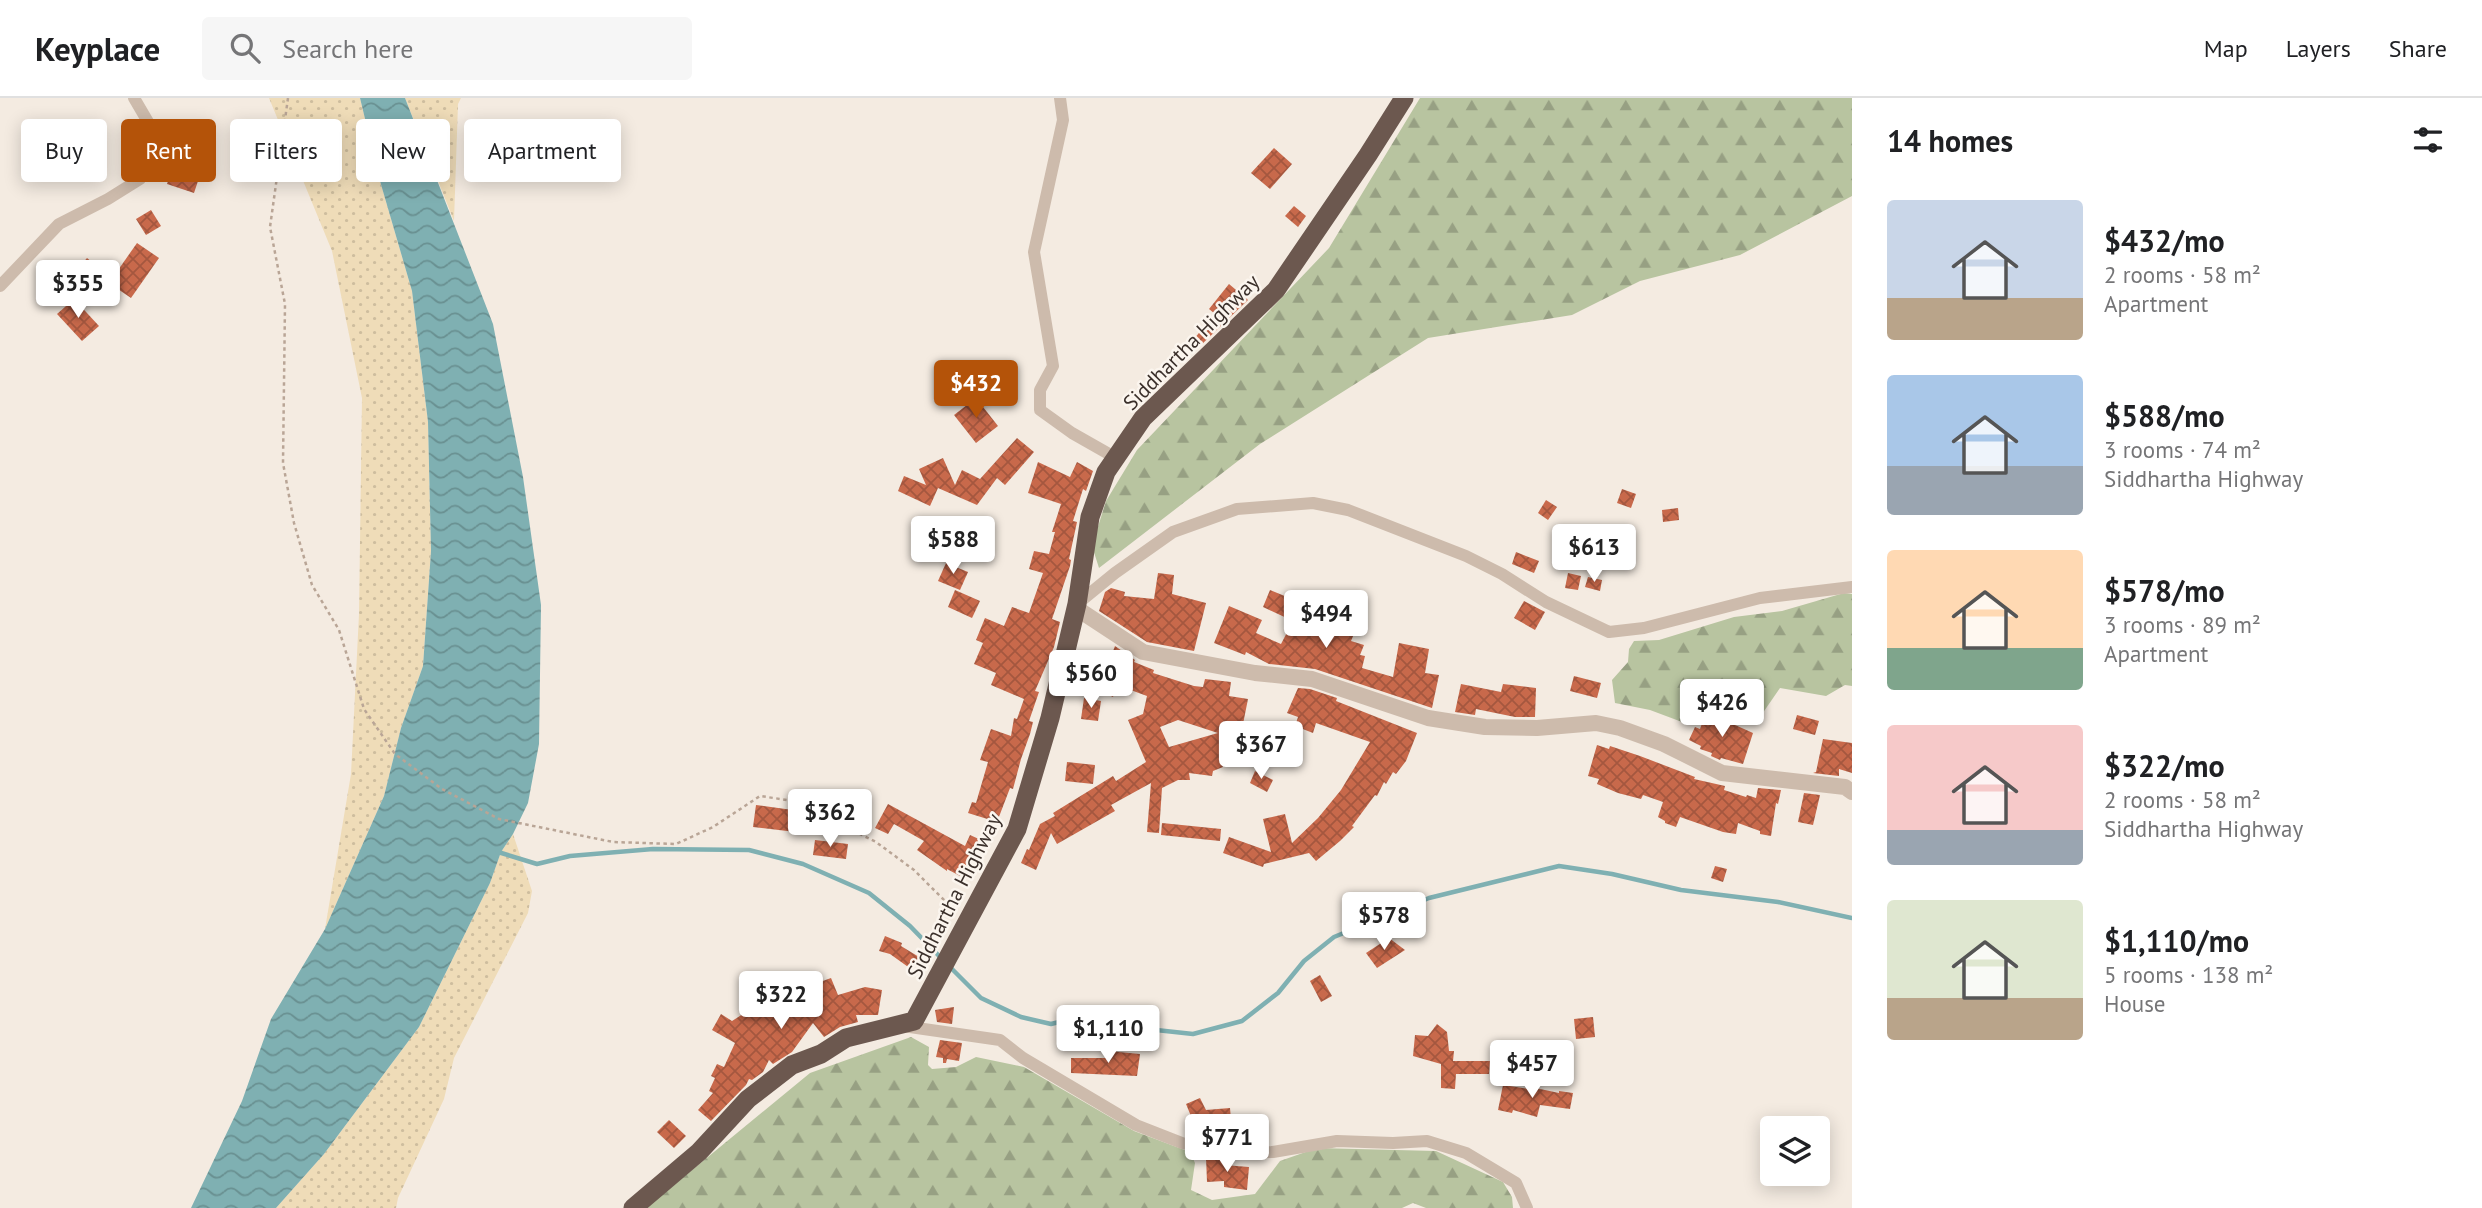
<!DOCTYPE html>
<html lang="en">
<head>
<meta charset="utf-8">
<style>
  :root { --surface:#fff; --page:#f6f6f6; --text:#202124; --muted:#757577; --line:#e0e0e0; --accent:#b45309 }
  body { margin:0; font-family:"PT Sans",sans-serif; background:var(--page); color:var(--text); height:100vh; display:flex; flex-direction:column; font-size:26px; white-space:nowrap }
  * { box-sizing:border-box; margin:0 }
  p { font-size:23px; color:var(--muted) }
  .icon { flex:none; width:38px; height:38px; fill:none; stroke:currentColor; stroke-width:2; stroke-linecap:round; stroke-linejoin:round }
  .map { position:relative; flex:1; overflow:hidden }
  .sheet { display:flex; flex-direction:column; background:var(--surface); width:630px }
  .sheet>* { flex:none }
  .banner { position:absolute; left:21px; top:21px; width:665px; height:63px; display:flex; gap:14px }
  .tools { position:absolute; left:1760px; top:1018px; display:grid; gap:14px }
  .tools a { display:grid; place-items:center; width:70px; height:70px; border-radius:7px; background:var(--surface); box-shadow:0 4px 18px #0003; font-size:35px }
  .price { position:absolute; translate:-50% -60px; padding:0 16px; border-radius:7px; background:#fff; color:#222; font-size:23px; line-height:46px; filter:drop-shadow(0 2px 4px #0008) }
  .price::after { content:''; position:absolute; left:50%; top:42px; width:21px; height:16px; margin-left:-10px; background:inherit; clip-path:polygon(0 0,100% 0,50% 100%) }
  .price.selected { background:var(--accent); color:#fff }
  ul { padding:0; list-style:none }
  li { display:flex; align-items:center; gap:21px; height:175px; padding:0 35px }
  li span { display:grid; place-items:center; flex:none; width:196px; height:140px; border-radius:7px; color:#555 }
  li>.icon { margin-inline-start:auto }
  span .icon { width:84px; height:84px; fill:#fffc; stroke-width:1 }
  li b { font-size:30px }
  h2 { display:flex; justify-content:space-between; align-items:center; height:84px; padding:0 35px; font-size:30px }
  .tag { padding:0 24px; border-radius:7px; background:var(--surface); box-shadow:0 4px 18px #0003; font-size:24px; line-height:63px }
  .tag.selected { background:var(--accent); color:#fff }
  header { display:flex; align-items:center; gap:42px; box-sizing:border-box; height:98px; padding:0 35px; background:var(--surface); border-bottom:2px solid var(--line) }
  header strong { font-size:33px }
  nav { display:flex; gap:38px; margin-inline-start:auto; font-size:24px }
  .search { width:490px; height:63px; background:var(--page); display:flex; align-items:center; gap:18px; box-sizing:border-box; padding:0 24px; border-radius:7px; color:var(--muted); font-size:26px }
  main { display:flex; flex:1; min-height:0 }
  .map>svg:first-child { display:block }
  .forest { fill:url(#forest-firs) }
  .sand { fill:url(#sand-dots) }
  .water { fill:url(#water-waves) }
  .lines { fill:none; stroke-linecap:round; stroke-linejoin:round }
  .stream { stroke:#7fb0b2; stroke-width:4.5 }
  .building { fill:url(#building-cross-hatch); fill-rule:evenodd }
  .path { stroke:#b9a596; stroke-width:2.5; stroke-dasharray:3.5 3.5; stroke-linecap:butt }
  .minor { stroke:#cdbbac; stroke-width:12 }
  .tertiary { stroke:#cdbbac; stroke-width:16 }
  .trunk { stroke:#6c584f; stroke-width:19 }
  .labels { text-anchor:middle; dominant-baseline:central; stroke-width:5; stroke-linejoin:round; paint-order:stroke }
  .street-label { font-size:21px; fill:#3b302b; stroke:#fbf5ee }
</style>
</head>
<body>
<header>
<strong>Keyplace</strong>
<div class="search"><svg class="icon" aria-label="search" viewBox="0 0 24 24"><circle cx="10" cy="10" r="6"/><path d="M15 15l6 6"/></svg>Search here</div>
<nav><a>Map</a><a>Layers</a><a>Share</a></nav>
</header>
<main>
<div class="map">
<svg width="1852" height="1110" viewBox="0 0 1852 1110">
  <defs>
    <pattern id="forest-firs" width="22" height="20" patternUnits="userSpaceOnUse" patternTransform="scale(1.75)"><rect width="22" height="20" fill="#b8c4a0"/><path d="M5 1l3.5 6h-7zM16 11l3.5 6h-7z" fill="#97a083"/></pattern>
    <pattern id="sand-dots" width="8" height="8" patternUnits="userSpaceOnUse" patternTransform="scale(1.75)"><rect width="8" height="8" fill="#efdcb8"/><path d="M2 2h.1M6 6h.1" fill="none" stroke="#cebd9e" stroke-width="1.8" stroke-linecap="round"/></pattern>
    <pattern id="water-waves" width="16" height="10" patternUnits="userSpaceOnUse" patternTransform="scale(1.75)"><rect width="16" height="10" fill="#7fb0b2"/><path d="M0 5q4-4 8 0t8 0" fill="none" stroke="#699091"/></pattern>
    <pattern id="building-cross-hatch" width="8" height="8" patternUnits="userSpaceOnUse" patternTransform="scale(1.75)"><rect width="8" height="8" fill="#c8694b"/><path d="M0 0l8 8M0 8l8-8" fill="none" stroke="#a4573f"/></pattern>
  </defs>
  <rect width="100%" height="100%" fill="#f4ebe1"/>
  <g class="forest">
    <polygon points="1420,0 1852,0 1852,98 1740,157 1640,183 1572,217 1428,240 1260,346 1099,470 1092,448 1106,403 1137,352 1329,150"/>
    <polygon points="1844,495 1852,496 1852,588 1845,587 1826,598 1780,590 1760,619 1749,623 1706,602 1695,604 1682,624 1650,612 1615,605 1612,582 1628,564 1629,551 1634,543 1659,542 1734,519 1782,513"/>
    <polygon points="911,939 929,949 928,967 932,971 956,969 976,959 1024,969 1134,1033 1190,1054 1195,1065 1191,1092 1212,1102 1255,1096 1280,1063 1317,1050 1436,1053 1503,1084 1512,1099 1513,1110 1426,1110 1413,1105 1402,1110 646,1110 810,975"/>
  </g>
  <g class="sand">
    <polygon points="269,0 360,0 380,83 412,193 428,324 431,453 423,568 401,630 384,698 325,831 351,676 359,516 362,300 332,153"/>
    <polygon points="405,0 461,0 458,6 454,123"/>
    <polygon points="513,736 532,793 528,815 454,960 444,1001 398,1100 396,1110 276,1110 324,1056 419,929 490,785 501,754"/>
  </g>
  <polygon class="water" points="360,0 405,0 493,226 523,379 541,507 539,646 528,705 513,736 501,754 490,785 419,929 324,1056 276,1110 191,1110 242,1003 271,921 325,831 384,698 401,630 423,568 431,453 428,324 412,193 380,83"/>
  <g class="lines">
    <g class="stream">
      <polyline points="498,754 537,766 570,758 653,751 749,752 803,766 869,795 910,828 942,861"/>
      <polyline points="949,868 981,900 1021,919 1051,926 1075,920 1101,926 1193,936 1242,923 1278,895 1304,863 1334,839 1429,800 1559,768 1612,776 1681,792 1778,804 1852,820"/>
    </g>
  </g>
  <g class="building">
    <polygon points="1274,50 1292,66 1270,91 1251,75"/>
    <polygon points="174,66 201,74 194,95 167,86"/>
    <polygon points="1294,108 1306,118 1298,129 1285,118"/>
    <polygon points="151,112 161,128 146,137 136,121"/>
    <polygon points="137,145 159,160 131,200 109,185"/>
    <polygon points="87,160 98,169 88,181 77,172"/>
    <polygon points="1229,186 1248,202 1200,248 1193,242 1215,216 1209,211"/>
    <polygon points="74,201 99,228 82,243 57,216"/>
    <polygon points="976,300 998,328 976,345 954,317"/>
    <polygon points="1017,340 1034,354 1005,387 997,380 977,407 938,390 930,408 898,393 904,378 926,387 919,371 943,360 955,387 962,372 980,381"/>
    <polygon points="1038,364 1070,379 1077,364 1093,373 1086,393 1083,391 1073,423 1077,424 1069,461 1071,462 1070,468 1052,521 1060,524 1054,549 1035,593 1039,594 1029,623 1033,624 1030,636 1021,661 1013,691 1010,690 997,724 968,715 972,704 976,705 988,664 980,662 991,631 1011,638 1014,620 1017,621 1024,601 991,587 996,575 974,566 983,545 976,542 985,520 1004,528 1012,509 1029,515 1043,475 1029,471 1034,453 1049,456 1055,434 1052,434 1061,406 1028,395"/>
    <polygon points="1622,391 1636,396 1631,410 1617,405"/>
    <polygon points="1546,402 1557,409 1548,422 1538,415"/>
    <polygon points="1678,410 1679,422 1663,424 1662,412"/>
    <polygon points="1516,454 1539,463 1534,475 1512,466"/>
    <polygon points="946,465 968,474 960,492 938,483"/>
    <polygon points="1158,475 1174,477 1172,496 1206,505 1194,553 1147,544 1099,513 1105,494 1111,490 1125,494 1124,498 1154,501"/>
    <polygon points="1568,475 1581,478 1578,492 1565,490"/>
    <polygon points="1588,479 1602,482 1600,493 1585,489"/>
    <polygon points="955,492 980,503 972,520 948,509"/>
    <polygon points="1270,492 1309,508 1321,515 1317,520 1354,536 1351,543 1364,547 1360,557 1365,558 1362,570 1393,579 1399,545 1429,551 1425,575 1439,577 1432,610 1315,571 1269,566 1246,554 1245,557 1214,545 1229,508 1262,522 1256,535 1281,546 1293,523 1263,509"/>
    <polygon points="1524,503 1545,514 1535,532 1514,520"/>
    <path d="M1115,548L1135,562L1134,564L1154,572L1153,575L1194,588L1203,589L1205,581L1231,584L1229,598L1248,601L1241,636L1232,637L1235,661L1221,663L1223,669L1213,673L1212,678L1189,675L1190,682H1178L1162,690L1159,735L1147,734L1151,685L1111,707L1115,713L1057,746L1051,735L1036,772L1021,765L1027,751L1029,752L1040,726L1055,718L1053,715L1113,678L1116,683L1146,664L1128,622L1143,616L1147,598L1117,587L1113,599L1102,594L1108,580L1103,579ZM1178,622L1218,635L1169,649L1160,629Z"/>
    <polygon points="1574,578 1601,585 1597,600 1570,593"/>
    <polygon points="1461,586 1501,594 1503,586 1536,590 1535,619 1515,619 1476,611 1475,617 1455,614"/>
    <polygon points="1298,590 1310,591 1337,600 1336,603 1417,635 1406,663 1396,676 1393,674 1386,686 1384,684 1377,698 1375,697 1352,728 1354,729 1340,743 1316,763 1309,755 1264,766 1263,769 1223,755 1229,739 1271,754 1263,721 1285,716 1292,745 1318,720 1341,692 1370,644 1316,625 1313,635 1295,628 1298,619 1287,615"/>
    <polygon points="1084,600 1101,603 1098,623 1081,621"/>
    <polygon points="1706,614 1753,635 1743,666 1721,660 1720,662 1711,658 1712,655 1700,651 1701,648 1689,642 1695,629 1700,631"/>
    <polygon points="1797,617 1819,623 1815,637 1793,631"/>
    <polygon points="1823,641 1852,645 1852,675 1839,671 1839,678 1813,675 1816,674"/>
    <polygon points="1597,647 1609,651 1610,648 1640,658 1695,679 1694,681 1725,688 1724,692 1746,699 1747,697 1756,700 1758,690 1781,692 1778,706 1776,705 1771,738 1760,736 1760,733 1738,725 1736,736 1723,734 1680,719 1676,729 1665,725 1665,723 1658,719 1663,704 1643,697 1641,701 1618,695 1597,686 1599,681 1588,678"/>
    <polygon points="1067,664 1095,667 1093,686 1065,683"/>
    <polygon points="1255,673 1273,682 1267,694 1250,685"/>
    <polygon points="1804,695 1820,697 1813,727 1798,724"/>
    <polygon points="888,706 965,748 970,737 981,742 969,769 966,768 960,778 947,771 947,773 917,752 924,743 894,726 888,736 875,730"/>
    <polygon points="756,707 807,714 804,735 753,729"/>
    <polygon points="1162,725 1221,731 1220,743 1161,737"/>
    <polygon points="815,742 848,746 846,761 813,757"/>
    <polygon points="1715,768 1727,771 1723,784 1711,780"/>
    <polygon points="885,838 902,845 901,848 919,859 911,871 890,856 879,853"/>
    <polygon points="1389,840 1405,852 1377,870 1366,855"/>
    <polygon points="791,877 799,890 817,879 820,884 831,880 838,897 865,889 882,892 878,917 856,917 858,924 840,929 824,939 813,925 792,954 773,966 769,962 763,974 752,982 749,981 746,987 711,1023 698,1012 713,995 709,993 715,980 711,978 717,966 724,969 735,945 712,932 721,916 732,923 782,891 779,885"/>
    <polygon points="1320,877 1332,898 1321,904 1310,883"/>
    <polygon points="954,909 952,926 937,924 935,912"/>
    <polygon points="1593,919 1595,939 1576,941 1574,921"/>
    <polygon points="1437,926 1447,934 1449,953 1454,953 1453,963 1490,963 1489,976 1456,976 1455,991 1441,990 1441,966 1413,958 1415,937 1428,938"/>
    <polygon points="940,942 962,945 959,963 947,961 946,965 943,965 943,960 936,959"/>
    <polygon points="1108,953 1140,956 1137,978 1071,975 1071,960 1107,960"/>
    <polygon points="1503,987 1529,991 1526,988 1559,995 1559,993 1573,995 1570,1011 1540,1007 1537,1019 1513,1012 1512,1015 1498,1012"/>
    <polygon points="1200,1000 1206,1012 1230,1010 1231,1021 1217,1022 1217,1024 1193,1023 1186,1006"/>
    <polygon points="669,1022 686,1038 674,1050 657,1034"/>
    <polygon points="1206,1059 1225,1063 1224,1067 1249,1069 1247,1092 1224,1089 1224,1083 1207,1084"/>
  </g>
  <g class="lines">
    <polyline class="path" points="288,0 270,129 285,206 283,365 294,425 312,487 339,532 364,611 395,656 442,691 499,721 613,744 676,746 713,729 760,698 794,703 876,744 914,772 952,810 957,805"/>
    <g class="minor">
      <polyline points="1060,0 1063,22 1034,154 1053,268 1040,292 1040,312 1072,335 1116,360"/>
      <polyline points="0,188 59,126 108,101 140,81 153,53 151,29 134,0"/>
      <polyline points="1077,506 1115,475 1173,434 1237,411 1313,405 1348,412 1466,458 1502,476 1546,504 1609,534 1644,530 1760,500 1852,489"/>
      <polyline points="903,928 1000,942 1023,960 1136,1027 1182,1045 1228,1055 1273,1054 1337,1043 1393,1045 1427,1043 1466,1055 1516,1085 1527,1110"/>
    </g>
    <polyline class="tertiary" points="1076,510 1143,554 1255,575 1312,581 1428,620 1485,629 1537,630 1596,625 1620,630 1664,646 1722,675 1845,689 1852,694"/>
    <polyline class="trunk" points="633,1110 699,1054 748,1001 792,967 821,956 846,940 914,923 1017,731 1050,620 1077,506 1090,419 1106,374 1143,320 1276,192 1368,57 1404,0"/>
  </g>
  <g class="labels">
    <g class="street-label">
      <text transform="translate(1191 244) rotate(-45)">Siddhartha Highway</text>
      <text transform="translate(954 798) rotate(-63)">Siddhartha Highway</text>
    </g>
  </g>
</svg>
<div class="tools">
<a><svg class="icon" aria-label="layers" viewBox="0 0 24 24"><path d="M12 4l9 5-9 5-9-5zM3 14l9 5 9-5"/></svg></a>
</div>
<b class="price" style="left:78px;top:222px">$355</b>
<b class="price selected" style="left:976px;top:322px">$432</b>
<b class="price" style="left:953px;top:478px">$588</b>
<b class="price" style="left:1594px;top:486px">$613</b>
<b class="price" style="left:1326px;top:552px">$494</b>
<b class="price" style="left:1091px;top:612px">$560</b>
<b class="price" style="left:1722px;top:641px">$426</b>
<b class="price" style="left:1261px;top:683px">$367</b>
<b class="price" style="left:830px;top:751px">$362</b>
<b class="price" style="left:1384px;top:854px">$578</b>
<b class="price" style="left:781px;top:933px">$322</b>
<b class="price" style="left:1108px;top:967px">$1,110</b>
<b class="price" style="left:1532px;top:1002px">$457</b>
<b class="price" style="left:1227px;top:1076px">$771</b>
<div class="banner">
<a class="tag">Buy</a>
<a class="tag selected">Rent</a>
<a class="tag">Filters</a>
<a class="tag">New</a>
<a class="tag">Apartment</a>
</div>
</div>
<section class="sheet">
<h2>14 homes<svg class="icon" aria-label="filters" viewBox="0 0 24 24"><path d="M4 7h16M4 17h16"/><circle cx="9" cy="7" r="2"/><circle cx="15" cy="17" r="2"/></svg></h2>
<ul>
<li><span style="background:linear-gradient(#c9d6e8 70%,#b9a48a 0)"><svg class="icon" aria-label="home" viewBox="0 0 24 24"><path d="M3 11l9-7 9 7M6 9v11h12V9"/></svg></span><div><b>$432/mo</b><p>2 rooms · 58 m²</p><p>Apartment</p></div></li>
<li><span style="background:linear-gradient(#a9c7e8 65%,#9aa5b1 0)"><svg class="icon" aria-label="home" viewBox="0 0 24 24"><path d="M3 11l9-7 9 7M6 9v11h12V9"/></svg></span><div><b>$588/mo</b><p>3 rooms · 74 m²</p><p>Siddhartha Highway</p></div></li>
<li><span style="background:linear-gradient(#ffd9b3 70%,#7fa58c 0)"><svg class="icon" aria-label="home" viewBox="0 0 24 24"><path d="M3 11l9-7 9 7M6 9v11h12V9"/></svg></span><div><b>$578/mo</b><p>3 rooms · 89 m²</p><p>Apartment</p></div></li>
<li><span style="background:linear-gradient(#f6c9c9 75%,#9aa5b1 0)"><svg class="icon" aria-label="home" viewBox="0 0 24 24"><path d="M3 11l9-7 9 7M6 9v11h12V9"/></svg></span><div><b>$322/mo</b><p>2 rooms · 58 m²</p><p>Siddhartha Highway</p></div></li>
<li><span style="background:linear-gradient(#dfe7d0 70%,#b9a48a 0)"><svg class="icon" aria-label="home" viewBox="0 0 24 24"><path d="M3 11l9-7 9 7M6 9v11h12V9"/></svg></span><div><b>$1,110/mo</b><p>5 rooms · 138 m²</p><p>House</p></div></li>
</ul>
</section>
</main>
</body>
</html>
